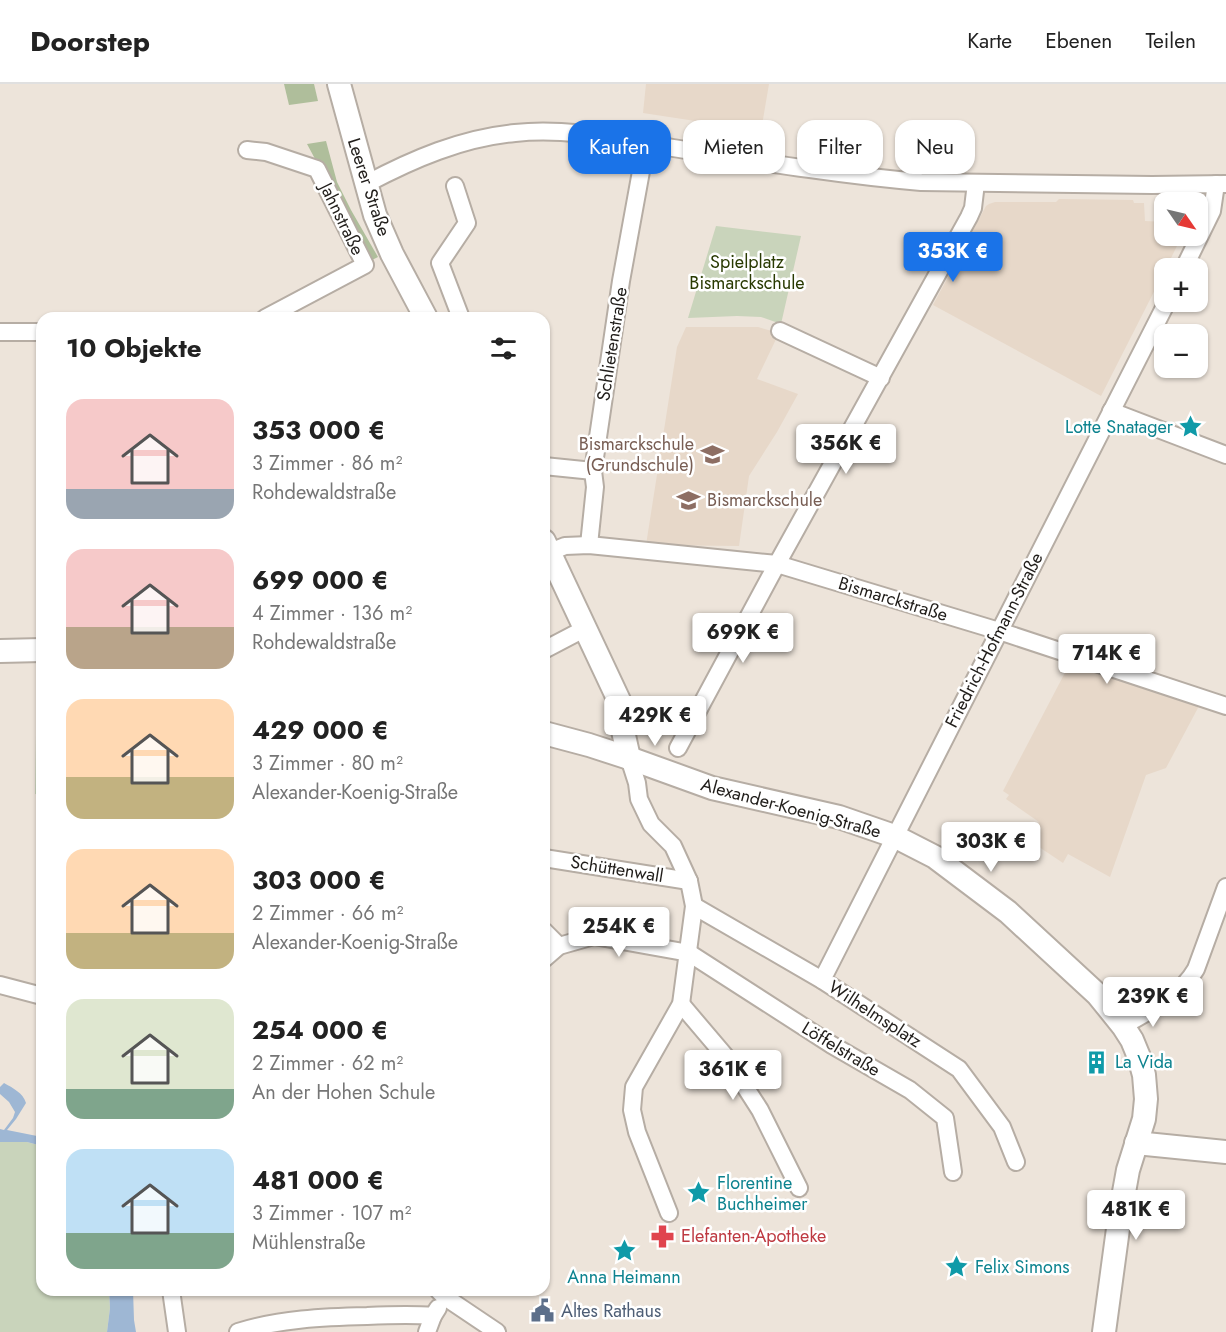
<!DOCTYPE html>
<html lang="de">
<head>
<meta charset="utf-8">
<style>
  :root { --surface:#fff; --page:#f2f2f2; --text:#222; --muted:#767676; --line:#e0e0e0; --accent:#1a73e8 }
  body { margin:0; font-family:Jost,sans-serif; background:var(--page); color:var(--text); height:100vh; display:flex; flex-direction:column; font-size:22px; white-space:nowrap }
  * { box-sizing:border-box; margin:0 }
  p { font-size:20px; color:var(--muted) }
  .icon { flex:none; width:33px; height:33px; fill:none; stroke:currentColor; stroke-width:2; stroke-linecap:round; stroke-linejoin:round }
  .map { position:relative; flex:1; overflow:hidden }
  .details { position:absolute; left:36px; top:228px; width:514px; height:984px; display:flex; flex-direction:column; background:var(--surface); border-radius:18px; box-shadow:0 2px 4px #0004 }
  .details>* { flex:none }
  .guide { position:absolute; left:568px; top:36px; width:567px; height:54px; display:flex; gap:12px }
  .needle { width:39px; rotate:124deg }
  .fabs { position:absolute; left:1154px; top:108px; display:grid; gap:12px }
  .fabs a { display:grid; place-items:center; width:54px; height:54px; border-radius:12px; background:var(--surface); box-shadow:0 2px 4px #0004; font-size:30px }
  .price { position:absolute; translate:-50% -51px; padding:0 14px; border-radius:6px; background:#fff; color:#222; font-size:20px; line-height:39px; filter:drop-shadow(0 2px 3px #0008) }
  .price::after { content:''; position:absolute; left:50%; top:36px; width:18px; height:14px; margin-left:-9px; background:inherit; clip-path:polygon(0 0,100% 0,50% 100%) }
  .price.active { background:var(--accent); color:#fff }
  ul { padding:0; list-style:none }
  li { display:flex; align-items:center; gap:18px; height:150px; padding:0 30px }
  li span { display:grid; place-items:center; flex:none; width:168px; height:120px; border-radius:18px; color:#555 }
  li>.icon { margin-inline-start:auto }
  span .icon { width:72px; height:72px; fill:#fffc; stroke-width:1 }
  li b { font-size:26px }
  h2 { display:flex; justify-content:space-between; align-items:center; height:72px; padding:0 30px; font-size:26px }
  .tag { padding:0 21px; border-radius:18px; background:var(--surface); box-shadow:0 2px 4px #0004; font-size:21px; line-height:54px }
  .tag.active { background:var(--accent); color:#fff }
  header { display:flex; align-items:center; gap:36px; box-sizing:border-box; height:84px; padding:0 30px; background:var(--surface); border-bottom:2px solid var(--line) }
  header strong { font-size:28px }
  nav { display:flex; gap:33px; margin-inline-start:auto; font-size:21px }
  .map>svg:first-child { display:block }
  .built { fill:#e7d8c9 }
  .green { fill:#c9d4bb }
  .forest { fill:#afbe9b }
  .water { fill:#9eb7d4 }
  .lines { fill:none; stroke-linecap:round; stroke-linejoin:round }
  .street-casing { stroke:#b6ada4; stroke-width:20 }
  .secondary-casing { stroke:#b6ada4; stroke-width:26 }
  .street { stroke:#fff; stroke-width:16 }
  .secondary { stroke:#fff; stroke-width:22 }
  .labels { text-anchor:middle; dominant-baseline:central; stroke-width:5; stroke-linejoin:round; paint-order:stroke }
  .street-label { font-size:18px; fill:#201d1a; stroke:#fff }
  .park-label { font-size:18px; fill:#293a02; stroke:#fff }
  .culture-label { font-size:18px; fill:#0d838f; stroke:#fff; text-anchor:start }
  .education-label { font-size:18px; fill:#785e54; stroke:#fff; text-anchor:end }
  .health-label { font-size:18px; fill:#be3a42; stroke:#fff; text-anchor:start }
  .service-label { font-size:18px; fill:#4e5e75; stroke:#fff; text-anchor:start }
</style>
</head>
<body>
<header>
<strong>Doorstep</strong>
<nav><a>Karte</a><a>Ebenen</a><a>Teilen</a></nav>
</header>
<div class="map">
<svg width="1226" height="1248" viewBox="0 0 1226 1248">
  <rect width="100%" height="100%" fill="#ede4da"/>
  <g class="built">
    <polygon points="646,0 769,0 761,47 643,29"/>
    <polygon points="1059,115 1133,116 1134,119 1144,119 1145,137 1164,138 1164,152 1182,152 1166,184 1164,184 1164,188 1101,312 933,221 986,122 989,120 995,118 1056,118"/>
    <polygon points="686,243 758,243 779,249 757,295 798,310 777,348 749,392 739,462 646,461 677,263"/>
    <polygon points="1069,581 1199,622 1166,684 1146,691 1110,793 1068,770 1063,779 1027,755 1039,738 1006,715 1009,711 1003,707"/>
  </g>
  <g class="green">
    <polygon points="716,142 801,152 781,240 761,233 737,232 688,234"/>
    <polygon points="42,601 42,711 35,710 36,651"/>
    <polygon points="0,1058 27,1058 42,1062 42,1206 109,1206 110,1224 107,1248 0,1248"/>
  </g>
  <g class="forest">
    <polygon points="284,0 314,0 318,17 289,21"/>
    <polygon points="326,57 337,98 351,126 378,173 370,177 307,60"/>
  </g>
  <g class="water">
    <path d="M4,999C13,1004 23,1009 26,1019L16,1035L7,1046L42,1053V1062L27,1058H0V1045L4,1046L13,1034L15,1028L9,1018L0,1010V1003Z"/>
    <polygon points="109,1206 133,1206 134,1236 136,1248 107,1248 110,1224"/>
  </g>
  <g class="lines">
    <defs>
      <g id="street">
        <polyline points="247,66 266,68 317,85 365,181 265,234"/>
        <path d="M366,100C413,75 462,54 515,49C567,43 623,56 673,64C755,77 838,91 921,98L1152,101L1226,100"/>
        <polyline points="455,102 467,139 440,179 461,234"/>
        <polyline points="1184,184 1212,127 1216,100"/>
        <polyline points="780,247 881,294"/>
        <polyline points="0,248 42,248"/>
        <polyline points="1111,327 1226,371"/>
        <polyline points="544,382 593,387"/>
        <polyline points="589,461 595,403 593,387 621,197 646,60"/>
        <polyline points="550,468 565,462 589,461 777,480 999,547 1226,622"/>
        <polyline points="544,566 586,544"/>
        <polyline points="678,664 777,480 969,133 973,124 976,99"/>
        <polyline points="629,674 637,699 639,715 651,740 673,762 689,797 694,822 681,920 634,1003 632,1026 637,1048 669,1129"/>
        <polyline points="544,774 689,797"/>
        <polyline points="694,822 822,896 959,985 1002,1043 1016,1078"/>
        <polyline points="544,847 559,862"/>
        <polyline points="544,875 559,862 594,852 689,869 832,961 910,1006 945,1034 953,1088"/>
        <polyline points="822,896 1167,218"/>
        <polyline points="0,901 42,912"/>
        <polyline points="681,920 726,973 760,1026 799,1104"/>
        <path d="M1123,942C1150,926 1180,913 1196,885L1226,803"/>
        <polyline points="171,1206 177,1248"/>
        <polyline points="438,1206 445,1213 497,1248"/>
        <path d="M238,1248C279,1235 324,1233 367,1232C389,1231 411,1230 433,1232"/>
        <polyline points="427,1248 433,1232 438,1224"/>
      </g>
      <g id="secondary">
        <polyline points="339,0 375,131 392,170 426,234"/>
        <polyline points="544,457 623,625 624,639 623,647 629,674"/>
        <polyline points="0,567 42,566"/>
        <polyline points="544,649 589,661 629,674 712,704 839,733 894,752 935,773 1008,828 1098,911 1123,942 1132,956 1139,973 1144,991 1146,1015 1144,1035 1128,1086 1120,1130 1104,1248"/>
        <polyline points="1136,1059 1226,1068"/>
      </g>
    </defs>
    <use href="#street" class="street-casing"/>
    <use href="#secondary" class="secondary-casing"/>
    <use href="#street" class="street"/>
    <use href="#secondary" class="secondary"/>
  </g>
  <defs>
    <symbol id="sight-bare" viewBox="-9 -9 18 18"><path d="M0-6L1.8-2.2L6-1.7L2.9 1.2L3.7 5.4L0 3.3L-3.7 5.4L-2.9 1.2L-6-1.7L-1.8-2.2Z" fill="#0f9aa8" stroke="#fff" stroke-width="2.5" paint-order="stroke"/></symbol>
    <symbol id="school-bare" viewBox="-9 -9 18 18"><path d="M0-5L7-2L0 1L-7-2ZM-4 1L0 2.5L4 1V4Q0 6-4 4Z" fill="#8d6e63" stroke="#fff" stroke-width="2.5" paint-order="stroke"/></symbol>
    <symbol id="building-bare" viewBox="-9 -9 18 18"><path d="M-4-6H4V6H1V3H-1V6H-4ZM-2.5-4.3h1.7v1.8h-1.7ZM.8-4.3h1.7v1.8H.8ZM-2.5-1h1.7V.8h-1.7ZM.8-1h1.7V.8H.8Z" fill="#0f9aa8" stroke="#fff" stroke-width="2.5" paint-order="stroke"/></symbol>
    <symbol id="pharmacy-bare" viewBox="-9 -9 18 18"><path d="M-2-6h4v4h4v4h-4v4h-4v-4h-4v-4h4Z" fill="#e0444e" stroke="#fff" stroke-width="2.5" paint-order="stroke"/></symbol>
    <symbol id="civic-bare" viewBox="-9 -9 18 18"><path d="M-.6-6.5H3V-4.5H.6V-3L4-1V1h2V6H-6V1h2V-1L-.6-3ZM-1.2 2.5V6h2.4V2.5Z" fill="#5c6f8a" stroke="#fff" stroke-width="2.5" paint-order="stroke"/></symbol>
  </defs>
  <g fill-rule="evenodd">
    <use href="#sight-bare" x="1174" y="326" width="33" height="33"/>
    <use href="#school-bare" x="696" y="354" width="33" height="33"/>
    <use href="#school-bare" x="672" y="400" width="33" height="33"/>
    <use href="#building-bare" x="1080" y="962" width="33" height="33"/>
    <use href="#sight-bare" x="682" y="1092" width="33" height="33"/>
    <use href="#pharmacy-bare" x="646" y="1136" width="33" height="33"/>
    <use href="#sight-bare" x="608" y="1150" width="33" height="33"/>
    <use href="#sight-bare" x="940" y="1166" width="33" height="33"/>
    <use href="#civic-bare" x="526" y="1210" width="33" height="33"/>
  </g>
  <g class="labels">
    <g class="street-label">
      <text transform="translate(369 103) rotate(72)">Leerer Straße</text>
      <text transform="translate(342 135) rotate(64)">Jahnstraße</text>
      <text transform="translate(612 260) rotate(-81)">Schlietenstraße</text>
      <text transform="translate(893 515) rotate(17)">Bismarckstraße</text>
      <text transform="translate(994 556) rotate(-63)">Friedrich-Hofmann-Straße</text>
      <text transform="translate(791 724) rotate(15)">Alexander-Koenig-Straße</text>
      <text transform="translate(617 785) rotate(9)">Schüttenwall</text>
      <text transform="translate(875 930) rotate(33)">Wilhelmsplatz</text>
      <text transform="translate(841 965) rotate(31)">Löffelstraße</text>
    </g>
    <g class="park-label">
      <text x="747" y="178">Spielplatz<tspan x="747" dy="21">Bismarckschule</tspan></text>
    </g>
    <g class="culture-label">
      <text x="1173" y="343" text-anchor="end">Lotte Snatager</text>
      <text x="1115" y="978">La Vida</text>
      <text x="717" y="1099">Florentine<tspan x="717" dy="21">Buchheimer</tspan></text>
      <text x="975" y="1183">Felix Simons</text>
      <text x="624" y="1193" text-anchor="middle">Anna Heimann</text>
    </g>
    <g class="education-label">
      <text x="694" y="360">Bismarckschule<tspan x="694" dy="21">(Grundschule)</tspan></text>
      <text x="707" y="416" text-anchor="start">Bismarckschule</text>
    </g>
    <g class="health-label">
      <text x="681" y="1152">Elefanten-Apotheke</text>
    </g>
    <g class="service-label">
      <text x="561" y="1227">Altes Rathaus</text>
    </g>
  </g>
</svg>
<div class="fabs">
<a><svg class="needle" viewBox="-14 -14 28 28"><path d="M0-13l5 13h-10z" fill="#e53935"/><path d="M0 13l5-13h-10z" fill="#767676"/></svg></a>
<a>+</a>
<a>−</a>
</div>
<b class="price active" style="left:953px;top:199px">353K €</b>
<b class="price" style="left:846px;top:391px">356K €</b>
<b class="price" style="left:743px;top:580px">699K €</b>
<b class="price" style="left:1107px;top:601px">714K €</b>
<b class="price" style="left:655px;top:663px">429K €</b>
<b class="price" style="left:991px;top:789px">303K €</b>
<b class="price" style="left:619px;top:874px">254K €</b>
<b class="price" style="left:1153px;top:944px">239K €</b>
<b class="price" style="left:733px;top:1017px">361K €</b>
<b class="price" style="left:1136px;top:1157px">481K €</b>
<div class="guide">
<a class="tag active">Kaufen</a>
<a class="tag">Mieten</a>
<a class="tag">Filter</a>
<a class="tag">Neu</a>
</div>
<section class="details">
<h2>10 Objekte<svg class="icon" aria-label="filters" viewBox="0 0 24 24"><path d="M4 7h16M4 17h16"/><circle cx="9" cy="7" r="2"/><circle cx="15" cy="17" r="2"/></svg></h2>
<ul>
<li><span style="background:linear-gradient(#f6c9c9 75%,#9aa5b1 0)"><svg class="icon" aria-label="home" viewBox="0 0 24 24"><path d="M3 11l9-7 9 7M6 9v11h12V9"/></svg></span><div><b>353 000 €</b><p>3 Zimmer · 86 m²</p><p>Rohdewaldstraße</p></div></li>
<li><span style="background:linear-gradient(#f6c9c9 65%,#b9a48a 0)"><svg class="icon" aria-label="home" viewBox="0 0 24 24"><path d="M3 11l9-7 9 7M6 9v11h12V9"/></svg></span><div><b>699 000 €</b><p>4 Zimmer · 136 m²</p><p>Rohdewaldstraße</p></div></li>
<li><span style="background:linear-gradient(#ffd9b3 65%,#c2b280 0)"><svg class="icon" aria-label="home" viewBox="0 0 24 24"><path d="M3 11l9-7 9 7M6 9v11h12V9"/></svg></span><div><b>429 000 €</b><p>3 Zimmer · 80 m²</p><p>Alexander-Koenig-Straße</p></div></li>
<li><span style="background:linear-gradient(#ffd9b3 70%,#c2b280 0)"><svg class="icon" aria-label="home" viewBox="0 0 24 24"><path d="M3 11l9-7 9 7M6 9v11h12V9"/></svg></span><div><b>303 000 €</b><p>2 Zimmer · 66 m²</p><p>Alexander-Koenig-Straße</p></div></li>
<li><span style="background:linear-gradient(#dfe7d0 75%,#7fa58c 0)"><svg class="icon" aria-label="home" viewBox="0 0 24 24"><path d="M3 11l9-7 9 7M6 9v11h12V9"/></svg></span><div><b>254 000 €</b><p>2 Zimmer · 62 m²</p><p>An der Hohen Schule</p></div></li>
<li><span style="background:linear-gradient(#bfe0f5 70%,#7fa58c 0)"><svg class="icon" aria-label="home" viewBox="0 0 24 24"><path d="M3 11l9-7 9 7M6 9v11h12V9"/></svg></span><div><b>481 000 €</b><p>3 Zimmer · 107 m²</p><p>Mühlenstraße</p></div></li>
</ul>
</section>
</div>
</body>
</html>
